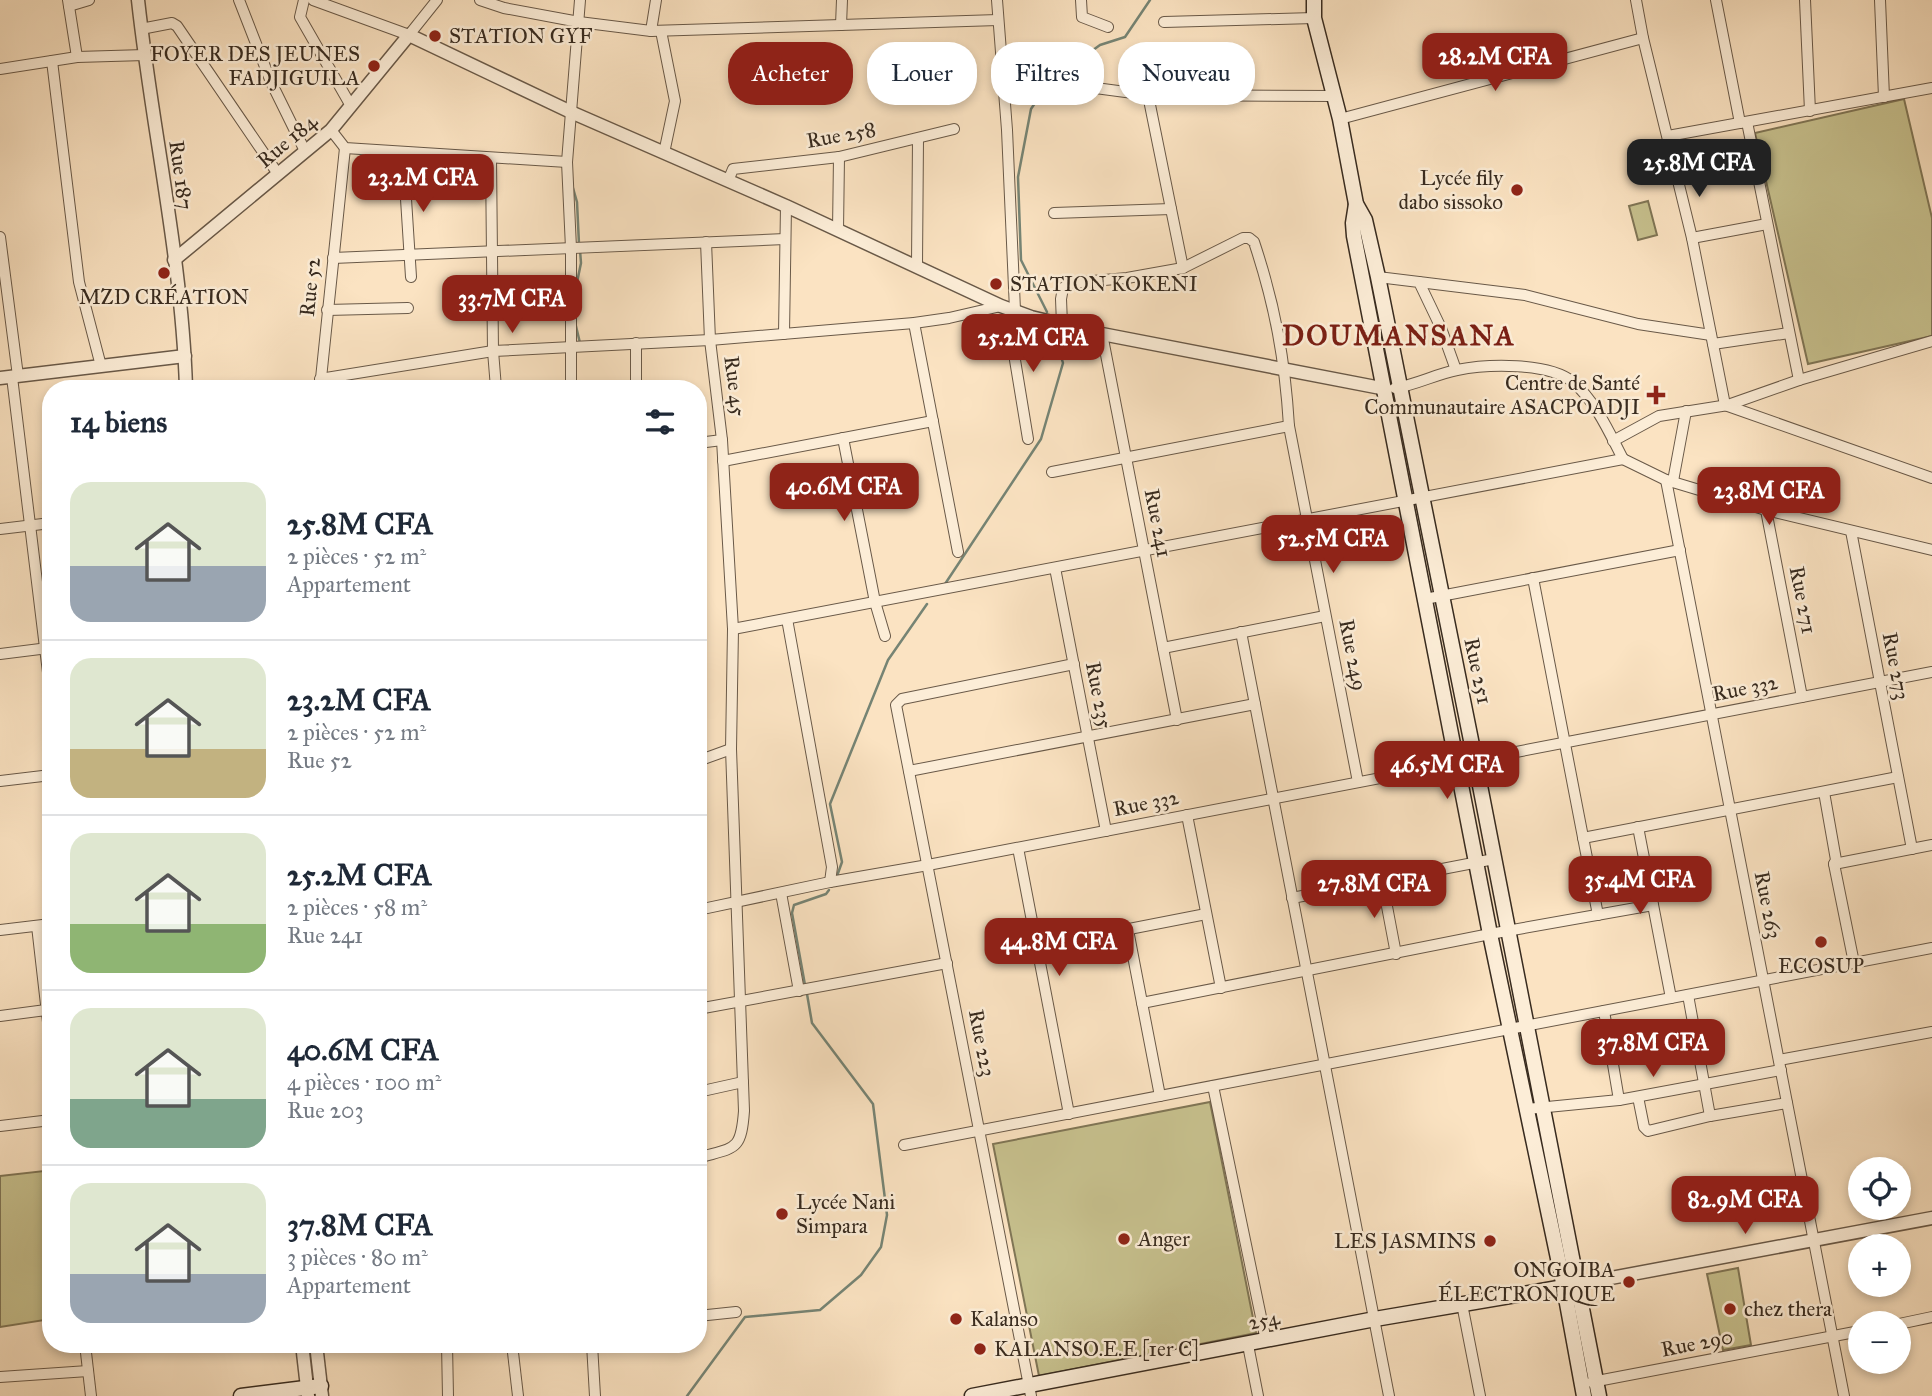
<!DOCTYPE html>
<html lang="fr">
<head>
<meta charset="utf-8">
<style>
  :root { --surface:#fff; --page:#f2f2f3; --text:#1f2937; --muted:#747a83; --line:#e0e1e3; --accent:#8f2418 }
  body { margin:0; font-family:"IM FELL Great Primer",serif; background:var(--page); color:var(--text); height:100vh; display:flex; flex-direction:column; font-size:26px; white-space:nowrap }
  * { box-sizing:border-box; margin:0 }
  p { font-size:23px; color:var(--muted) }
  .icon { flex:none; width:38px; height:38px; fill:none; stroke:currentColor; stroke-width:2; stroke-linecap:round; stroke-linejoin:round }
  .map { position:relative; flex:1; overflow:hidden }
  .details { position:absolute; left:42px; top:380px; width:665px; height:973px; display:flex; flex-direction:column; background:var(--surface); border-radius:28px; box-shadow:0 4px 10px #0003 }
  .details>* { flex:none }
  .hud { position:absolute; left:728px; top:42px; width:665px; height:63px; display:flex; gap:14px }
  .buttons { position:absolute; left:1848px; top:1157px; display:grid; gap:14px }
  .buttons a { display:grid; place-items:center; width:63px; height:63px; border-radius:50%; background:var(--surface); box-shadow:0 4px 10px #0003; font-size:35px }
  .price { position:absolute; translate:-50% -60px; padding:0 16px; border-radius:14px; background:var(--accent); color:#fff; font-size:23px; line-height:46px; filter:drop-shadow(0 2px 4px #0008) }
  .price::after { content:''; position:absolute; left:50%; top:42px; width:21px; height:16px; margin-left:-10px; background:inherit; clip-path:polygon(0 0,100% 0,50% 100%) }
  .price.on { background:#222; color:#fff }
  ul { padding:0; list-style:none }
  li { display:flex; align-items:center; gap:21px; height:175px; padding:0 28px }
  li+li { border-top:2px solid var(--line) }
  li span { display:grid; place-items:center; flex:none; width:196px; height:140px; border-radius:21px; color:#555 }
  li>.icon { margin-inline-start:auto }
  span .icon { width:84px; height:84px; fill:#fffc; stroke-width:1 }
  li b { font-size:30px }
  h2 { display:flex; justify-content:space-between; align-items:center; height:84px; padding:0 28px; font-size:30px }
  .pill { padding:0 24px; border-radius:28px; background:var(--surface); box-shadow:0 4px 10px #0003; font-size:24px; line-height:63px }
  .pill.on { background:var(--accent); color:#fff }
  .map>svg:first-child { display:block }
  .park { fill:#c7c18e; stroke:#807656; stroke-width:2 }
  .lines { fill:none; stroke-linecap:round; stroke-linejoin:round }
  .stream { stroke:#768474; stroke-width:2.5 }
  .minor-casing { stroke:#695948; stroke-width:12 }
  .tertiary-casing { stroke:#695948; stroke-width:15 }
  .secondary-casing { stroke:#382b1f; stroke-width:17 }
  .minor { stroke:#fcedd7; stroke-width:10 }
  .tertiary { stroke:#fcedd7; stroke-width:12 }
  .secondary { stroke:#fcedd7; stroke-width:14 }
  .poi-dot { fill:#8f2418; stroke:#fcedd7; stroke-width:2.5 }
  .labels { text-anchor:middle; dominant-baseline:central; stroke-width:5; stroke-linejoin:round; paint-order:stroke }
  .poi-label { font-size:21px; fill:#382b1f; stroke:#fcedd7; text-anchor:start }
  .street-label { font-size:21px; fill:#382b1f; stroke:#fcedd7 }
  .district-label { font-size:28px; font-weight:bold; letter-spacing:2px; fill:#7a1f14; stroke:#fcedd7 }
</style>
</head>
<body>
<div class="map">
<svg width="1932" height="1396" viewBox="0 0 1932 1396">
  <rect width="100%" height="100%" fill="#fbe3c2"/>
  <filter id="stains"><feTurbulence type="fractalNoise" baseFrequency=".00286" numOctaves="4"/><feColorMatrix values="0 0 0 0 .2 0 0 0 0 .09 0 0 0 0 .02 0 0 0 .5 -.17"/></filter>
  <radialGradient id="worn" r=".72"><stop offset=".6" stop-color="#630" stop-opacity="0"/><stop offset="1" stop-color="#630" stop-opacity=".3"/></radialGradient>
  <g class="park">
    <polygon points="1904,99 1932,218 1932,336 1808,364 1755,133"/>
    <polygon points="1648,201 1657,235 1638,240 1629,206"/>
    <polygon points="1210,1102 1256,1333 1039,1376 993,1144"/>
    <polygon points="44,1171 51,1219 51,1319 0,1327 0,1176"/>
    <polygon points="1738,1268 1751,1345 1723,1350 1707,1274"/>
  </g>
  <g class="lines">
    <g class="stream">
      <polyline points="573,188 577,202 579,244"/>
      <polyline points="575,292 581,263 580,250"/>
      <polyline points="1047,312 1021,260 1018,177 1031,109 1049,82 1100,45 1125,37 1150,0"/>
      <polyline points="575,322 580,343"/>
      <polyline points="945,584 1041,439 1063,363 1052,327"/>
      <polyline points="837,876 842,862 830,804 888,660 927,604"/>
      <polyline points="805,985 792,913 794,905 826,894 829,890"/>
      <polyline points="687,1396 745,1317 820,1310 861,1275 881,1247 887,1215 873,1104 812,1023 807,994"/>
    </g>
    <defs>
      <g id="minor">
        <polyline points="68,0 77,57"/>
        <polyline points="239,0 271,82 305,151"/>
        <polyline points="304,0 300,17 351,106"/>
        <polyline points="313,0 409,35 437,0"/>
        <polyline points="480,0 504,8 579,22 651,31 998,20"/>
        <polyline points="997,0 1007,130 1015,310 1014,354 1028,439"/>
        <polyline points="1081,0 1082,17 1108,27"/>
        <polyline points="1636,0 1643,38 1692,238 1725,405 1932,478"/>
        <polyline points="1716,0 1740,123"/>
        <polyline points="1805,0 1810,111"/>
        <polyline points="1880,0 1884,97"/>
        <polyline points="69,6 89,0"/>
        <polyline points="1164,22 1314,18"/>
        <polyline points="841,25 842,0"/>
        <polyline points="141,29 172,23 177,26 278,174"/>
        <polyline points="651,31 656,0"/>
        <polyline points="661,31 675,101 664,153"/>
        <polyline points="52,61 79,282 101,366"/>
        <polyline points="0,69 77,57 145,55"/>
        <polyline points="1079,80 1088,87 1148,95 1335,96"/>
        <polyline points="1148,95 1183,268"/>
        <polyline points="1340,119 1643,38"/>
        <polyline points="1747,122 1799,380"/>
        <polyline points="331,130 345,148 567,162"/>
        <polyline points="1668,136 1932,88"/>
        <polyline points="403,152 411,277"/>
        <polyline points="491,159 493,351 496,388"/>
        <polyline points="728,181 733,169 839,157 954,129"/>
        <polyline points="1054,213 1171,209"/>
        <polyline points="838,230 839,157"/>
        <polyline points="0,237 18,376"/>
        <polyline points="1692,238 1767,224"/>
        <polyline points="333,258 785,239"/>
        <polyline points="917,265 918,139"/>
        <polyline points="1378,277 1419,282 1441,328 1456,370"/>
        <polyline points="1419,282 1525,295 1638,324 1711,335"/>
        <polyline points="327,310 408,308"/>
        <polyline points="914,323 958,552"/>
        <path d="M1062,324L1061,299L1063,288L1070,283L1127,278L1183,268L1243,238H1249L1254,242C1275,305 1285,360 1289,426L1358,782"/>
        <polyline points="784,334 786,206"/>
        <polyline points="1102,334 1177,720"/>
        <polyline points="636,343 636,388"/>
        <polyline points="1713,344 1789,333"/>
        <polyline points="12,377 51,697"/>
        <polyline points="320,379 493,351 710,340 914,323 949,318 1001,306"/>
        <polyline points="320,388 345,148"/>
        <polyline points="571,388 571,248 567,162 580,0"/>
        <path d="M1395,388C1416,385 1436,374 1457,370C1487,364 1548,362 1573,382C1596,402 1609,432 1623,459"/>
        <polyline points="843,438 875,602 885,636"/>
        <polyline points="1613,441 1659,416 1728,405 1799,380 1932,341"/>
        <polyline points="698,443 722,440"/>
        <polyline points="1623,459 1666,480 1766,510 1932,550"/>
        <polyline points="723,461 933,421"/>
        <polyline points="1052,472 1289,426"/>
        <polyline points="1666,480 1844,1396"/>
        <polyline points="1673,481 1686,411"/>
        <polyline points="1766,510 1802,697"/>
        <polyline points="0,529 51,523"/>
        <polyline points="1851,531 1912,849"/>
        <polyline points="1055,568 1106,831"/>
        <polyline points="1533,578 1598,915"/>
        <polyline points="1425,599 1680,550"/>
        <polyline points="787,619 832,867 830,882"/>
        <polyline points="733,629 1623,459"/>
        <polyline points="1241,632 1389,1396"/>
        <polyline points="1163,648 1325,616"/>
        <polyline points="0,654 48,648"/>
        <polyline points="698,761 731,749"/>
        <polyline points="909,771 1255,704"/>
        <polyline points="0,781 51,775"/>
        <polyline points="1824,792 1836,860 1834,864 1854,963"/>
        <polyline points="1187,815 1221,988"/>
        <polyline points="1638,827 1671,998"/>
        <polyline points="1583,838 1898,777"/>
        <polyline points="1018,848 1069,1114"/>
        <polyline points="1834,864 1932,845"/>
        <polyline points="1382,880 1396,954"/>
        <polyline points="781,893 799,991"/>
        <polyline points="1292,898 1494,859"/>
        <polyline points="698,910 830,882 928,865 1932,672"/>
        <polyline points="37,926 51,1048"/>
        <polyline points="0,930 51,924"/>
        <polyline points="1128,930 1160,1096"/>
        <polyline points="1037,947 1206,914"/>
        <polyline points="1688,995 1710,1116"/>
        <polyline points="1142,1003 1490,934 1653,905"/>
        <polyline points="698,1009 947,963"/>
        <polyline points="1604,1011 1619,1100"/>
        <polyline points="0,1016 46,1010"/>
        <polyline points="1779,1060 1932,1032"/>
        <polyline points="1213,1086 1266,1341"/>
        <polyline points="698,1092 743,1082"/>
        <polyline points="1638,1097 1644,1127 1648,1131 1710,1116 1787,1103"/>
        <polyline points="1527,1109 1619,1100 1781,1070"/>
        <polyline points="0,1126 51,1120"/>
        <polyline points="904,1145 1932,948"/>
        <path d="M698,1158C735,1147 741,1152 744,1111L731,749L733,629L722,440L710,340L706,242"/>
        <polyline points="1462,1304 1480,1396"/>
        <polyline points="698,1316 736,1312"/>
        <polyline points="1899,1324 1932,1317"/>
        <polyline points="85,1344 91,1396"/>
        <polyline points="447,1344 448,1396"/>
        <polyline points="512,1344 518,1396"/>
        <polyline points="592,1344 595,1396"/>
        <polyline points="1248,1345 1258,1396"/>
        <polyline points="0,1377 88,1371"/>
        <polyline points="1592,1382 1860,1331"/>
        <polyline points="1031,1396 896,705 902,699 1074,664"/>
      </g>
      <g id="tertiary">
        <path d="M138,0C152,129 182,258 186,388"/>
        <polyline points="174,260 331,130 409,35 573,113 786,206 1001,306 1031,317 1102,334 1386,389"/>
        <polyline points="0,378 185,356"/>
        <polyline points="1568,1286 1932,1218"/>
        <polyline points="302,1344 308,1396"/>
        <polyline points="316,1344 322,1396"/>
      </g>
      <g id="secondary">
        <polyline points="1314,0 1314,18 1340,119 1356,204 1365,220 1378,277 1475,760 1599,1396"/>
        <polyline points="1356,204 1353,223 1354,236 1490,934 1564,1287 1584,1396"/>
        <polyline points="241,1396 321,1386"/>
        <polyline points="972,1396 1375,1319 1564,1287"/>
      </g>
    </defs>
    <use href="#minor" class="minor-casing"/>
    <use href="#tertiary" class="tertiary-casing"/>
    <use href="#secondary" class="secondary-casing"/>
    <use href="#minor" class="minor"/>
    <use href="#tertiary" class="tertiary"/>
    <use href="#secondary" class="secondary"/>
  </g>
  <g class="poi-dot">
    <circle cx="435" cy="36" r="7"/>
    <circle cx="374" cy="66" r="7"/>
    <circle cx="1517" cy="190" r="7"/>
    <circle cx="164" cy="273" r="7"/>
    <circle cx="996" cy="284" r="7"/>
    <path d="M1652.5 384.5h7v7h7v7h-7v7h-7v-7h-7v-7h7z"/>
    <circle cx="1821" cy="942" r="7"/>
    <circle cx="782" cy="1214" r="7"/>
    <circle cx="1124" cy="1239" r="7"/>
    <circle cx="1490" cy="1241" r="7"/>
    <circle cx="1629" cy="1282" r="7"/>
    <circle cx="1730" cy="1309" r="7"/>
    <circle cx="956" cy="1319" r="7"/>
    <circle cx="980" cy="1349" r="7"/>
  </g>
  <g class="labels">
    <g class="poi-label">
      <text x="449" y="36">STATION GYF</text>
      <text x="360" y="54" text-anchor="end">FOYER DES JEUNES<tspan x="360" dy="24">FADJIGUILA</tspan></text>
      <text x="1503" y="178" text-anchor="end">Lycée fily<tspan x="1503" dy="24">dabo sissoko</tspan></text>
      <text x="1010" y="284">STATION KOKENI</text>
      <text x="164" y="297" text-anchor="middle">MZD CRÉATION</text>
      <text x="1640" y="383" text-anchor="end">Centre de Santé<tspan x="1640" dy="24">Communautaire ASACPOADJI</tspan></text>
      <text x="1821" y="966" text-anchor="middle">ECOSUP</text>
      <text x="796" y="1202">Lycée Nani<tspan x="796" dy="24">Simpara</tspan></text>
      <text x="1138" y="1239">Anger</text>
      <text x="1476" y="1241" text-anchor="end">LES JASMINS</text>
      <text x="1615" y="1270" text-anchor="end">ONGOIBA<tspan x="1615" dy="24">ÉLECTRONIQUE</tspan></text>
      <text x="1744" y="1309">chez thera</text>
      <text x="970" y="1319">Kalanso</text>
      <text x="994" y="1349">KALANSO.E.E [1er C]</text>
    </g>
    <g class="street-label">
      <text transform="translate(841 135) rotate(-10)">Rue 258</text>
      <text transform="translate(287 141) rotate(-40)">Rue 184</text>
      <text transform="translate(181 175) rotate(82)">Rue 187</text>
      <text transform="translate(310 287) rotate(-84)">Rue 52</text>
      <text transform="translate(735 386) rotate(83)">Rue 45</text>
      <text transform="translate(1158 523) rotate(79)">Rue 241</text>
      <text transform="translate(1803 600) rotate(79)">Rue 271</text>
      <text transform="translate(1353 655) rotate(79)">Rue 249</text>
      <text transform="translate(1896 666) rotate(79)">Rue 273</text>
      <text transform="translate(1478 671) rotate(78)">Rue 251</text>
      <text transform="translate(1745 688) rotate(-11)">Rue 332</text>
      <text transform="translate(1099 695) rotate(79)">Rue 235</text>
      <text transform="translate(1146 803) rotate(-11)">Rue 332</text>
      <text transform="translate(1768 905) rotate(79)">Rue 263</text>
      <text transform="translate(982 1043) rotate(79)">Rue 223</text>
      <text transform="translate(1264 1320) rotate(-11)">254</text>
      <text transform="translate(1697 1343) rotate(-11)">Rue 290</text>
    </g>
    <g class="district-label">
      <text x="1399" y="335">DOUMANSANA</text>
    </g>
  </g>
  <rect width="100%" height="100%" filter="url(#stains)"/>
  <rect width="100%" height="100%" fill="url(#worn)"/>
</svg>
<div class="buttons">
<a><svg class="icon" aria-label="locate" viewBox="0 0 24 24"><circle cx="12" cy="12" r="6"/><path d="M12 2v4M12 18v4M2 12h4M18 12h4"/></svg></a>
<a>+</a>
<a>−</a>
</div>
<b class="price" style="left:1495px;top:93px">28.2M CFA</b>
<b class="price on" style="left:1699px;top:199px">25.8M CFA</b>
<b class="price" style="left:423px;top:214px">23.2M CFA</b>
<b class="price" style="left:512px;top:335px">33.7M CFA</b>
<b class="price" style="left:1033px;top:374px">25.2M CFA</b>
<b class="price" style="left:844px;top:523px">40.6M CFA</b>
<b class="price" style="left:1769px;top:527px">23.8M CFA</b>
<b class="price" style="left:1333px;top:575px">52.5M CFA</b>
<b class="price" style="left:1447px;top:801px">46.5M CFA</b>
<b class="price" style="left:1640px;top:916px">35.4M CFA</b>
<b class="price" style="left:1374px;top:920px">27.8M CFA</b>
<b class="price" style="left:1059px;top:978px">44.8M CFA</b>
<b class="price" style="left:1653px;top:1079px">37.8M CFA</b>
<b class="price" style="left:1745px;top:1236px">82.9M CFA</b>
<div class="hud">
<a class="pill on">Acheter</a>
<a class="pill">Louer</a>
<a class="pill">Filtres</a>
<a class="pill">Nouveau</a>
</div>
<section class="details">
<h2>14 biens<svg class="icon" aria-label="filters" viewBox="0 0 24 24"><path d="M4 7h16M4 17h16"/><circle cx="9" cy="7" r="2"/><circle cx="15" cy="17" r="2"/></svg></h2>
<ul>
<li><span style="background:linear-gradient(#dfe7d0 60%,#9aa5b1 0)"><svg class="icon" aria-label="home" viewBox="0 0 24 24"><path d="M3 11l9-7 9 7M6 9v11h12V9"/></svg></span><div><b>25.8M CFA</b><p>2 pièces · 52 m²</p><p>Appartement</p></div></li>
<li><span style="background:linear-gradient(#dfe7d0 65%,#c2b280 0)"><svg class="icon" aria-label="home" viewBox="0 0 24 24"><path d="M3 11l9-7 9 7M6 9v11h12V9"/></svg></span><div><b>23.2M CFA</b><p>2 pièces · 52 m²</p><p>Rue 52</p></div></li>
<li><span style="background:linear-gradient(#dfe7d0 65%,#8fb573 0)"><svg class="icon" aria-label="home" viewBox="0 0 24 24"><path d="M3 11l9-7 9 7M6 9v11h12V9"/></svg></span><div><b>25.2M CFA</b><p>2 pièces · 58 m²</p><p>Rue 241</p></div></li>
<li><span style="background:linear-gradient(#dfe7d0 65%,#7fa58c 0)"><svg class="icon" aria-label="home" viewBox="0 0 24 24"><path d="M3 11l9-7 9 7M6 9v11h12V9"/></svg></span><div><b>40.6M CFA</b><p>4 pièces · 100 m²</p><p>Rue 203</p></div></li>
<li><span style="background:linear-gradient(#dfe7d0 65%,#9aa5b1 0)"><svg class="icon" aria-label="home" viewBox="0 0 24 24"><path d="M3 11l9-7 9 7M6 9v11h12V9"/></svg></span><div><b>37.8M CFA</b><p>3 pièces · 80 m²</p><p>Appartement</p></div></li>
</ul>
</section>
</div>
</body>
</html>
